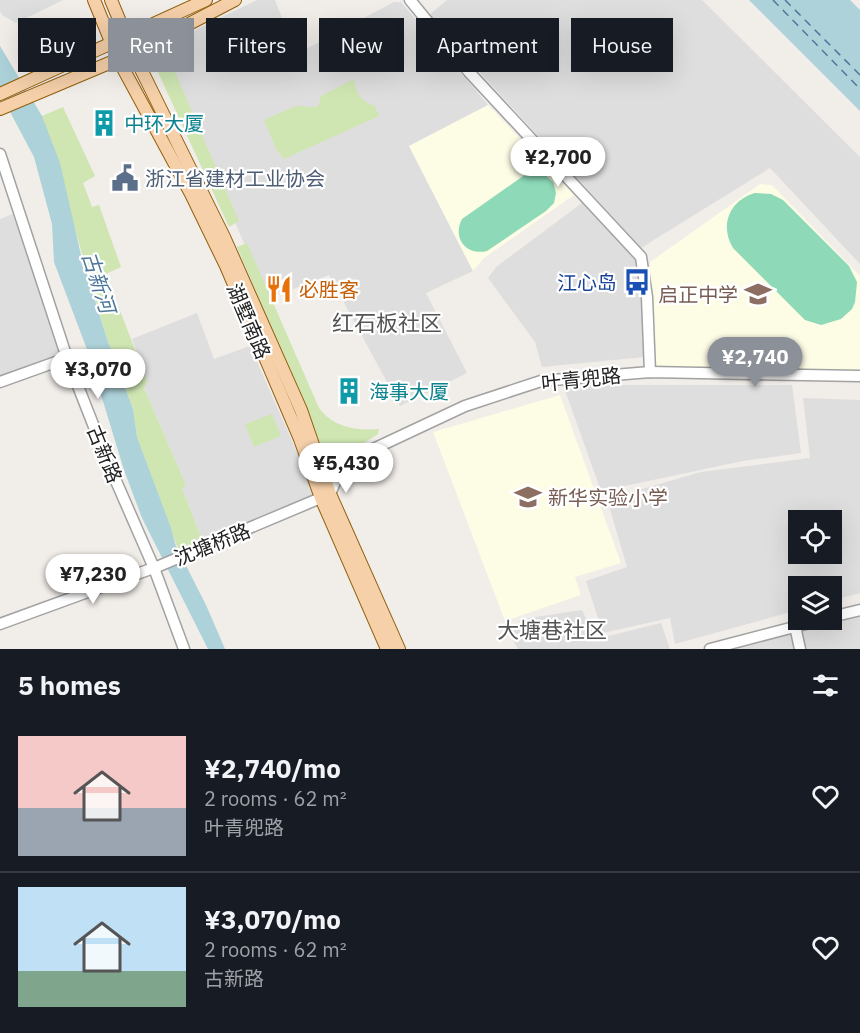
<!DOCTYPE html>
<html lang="en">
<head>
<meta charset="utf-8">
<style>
  :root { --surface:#171b24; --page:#242831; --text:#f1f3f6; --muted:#9ea1a6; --line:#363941; --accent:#8c9099 }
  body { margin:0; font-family:"IBM Plex Sans","Noto Sans SC",sans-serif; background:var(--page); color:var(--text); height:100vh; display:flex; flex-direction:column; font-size:22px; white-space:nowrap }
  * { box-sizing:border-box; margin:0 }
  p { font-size:20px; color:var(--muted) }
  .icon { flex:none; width:33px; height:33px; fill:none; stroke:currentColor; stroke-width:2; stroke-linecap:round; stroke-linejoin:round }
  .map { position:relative; height:649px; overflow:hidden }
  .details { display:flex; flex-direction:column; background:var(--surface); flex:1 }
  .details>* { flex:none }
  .guide { position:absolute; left:18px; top:18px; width:825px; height:54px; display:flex; gap:12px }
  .buttons { position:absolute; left:788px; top:510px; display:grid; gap:12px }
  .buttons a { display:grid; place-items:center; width:54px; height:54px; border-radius:0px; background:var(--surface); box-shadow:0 6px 24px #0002; font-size:30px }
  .price { position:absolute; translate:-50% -51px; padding:0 14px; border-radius:21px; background:#fff; color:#222; font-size:20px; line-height:39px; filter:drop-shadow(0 2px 3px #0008) }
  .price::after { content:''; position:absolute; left:50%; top:36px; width:18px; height:14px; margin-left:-9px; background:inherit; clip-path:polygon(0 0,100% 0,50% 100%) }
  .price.on { background:var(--accent); color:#fff }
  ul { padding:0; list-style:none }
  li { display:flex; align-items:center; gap:18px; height:150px; padding:0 18px }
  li+li { border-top:2px solid var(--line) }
  li span { display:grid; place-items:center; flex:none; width:168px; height:120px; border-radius:0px; color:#555 }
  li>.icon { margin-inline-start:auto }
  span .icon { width:72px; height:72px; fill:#fffc; stroke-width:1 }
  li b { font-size:26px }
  h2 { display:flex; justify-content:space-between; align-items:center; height:72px; padding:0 18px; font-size:26px }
  .tag { padding:0 21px; border-radius:0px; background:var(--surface); box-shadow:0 6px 24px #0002; font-size:21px; line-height:54px }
  .tag.on { background:var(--accent); color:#fff }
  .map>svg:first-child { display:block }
  .residential { fill:#dfdede; fill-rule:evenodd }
  .education { fill:#fdfce5 }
  .grass { fill:#cfe6b3 }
  .pitch { fill:#8dd9b8 }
  .water { fill:#add2da }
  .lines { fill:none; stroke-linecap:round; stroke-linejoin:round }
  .ferry { stroke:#4d789b; stroke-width:1.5; stroke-dasharray:8 6; stroke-linecap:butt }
  .minor-casing { stroke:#a2a2a2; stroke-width:13 }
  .major-casing { stroke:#925f0c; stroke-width:14 }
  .minor { stroke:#fff; stroke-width:10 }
  .major { stroke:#f5d0a9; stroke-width:12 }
  .labels { text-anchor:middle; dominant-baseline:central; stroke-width:4.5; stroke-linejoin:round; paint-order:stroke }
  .culture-label { font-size:20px; fill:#0d838f; stroke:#fff; text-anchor:start }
  .service-label { font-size:20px; fill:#4e5e75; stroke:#fff; text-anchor:start }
  .transit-label { font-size:20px; fill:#164399; stroke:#fff; text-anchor:end }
  .food-label { font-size:20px; fill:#c56008; stroke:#fff; text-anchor:start }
  .education-label { font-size:20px; fill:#785e54; stroke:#fff; text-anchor:end }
  .street-label { font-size:20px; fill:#212121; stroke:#fff }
  .water-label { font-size:21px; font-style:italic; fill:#4d789b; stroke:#fff }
  .quarter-label { font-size:22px; fill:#545454; stroke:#fff }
</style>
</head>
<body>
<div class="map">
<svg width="860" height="649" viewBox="0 0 860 649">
  <rect width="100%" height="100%" fill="#f1ede9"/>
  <g class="residential">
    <polygon points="0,0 63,0 16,23 2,15 0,11"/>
    <polygon points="257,0 275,0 290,39 304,50 394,2 401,2 488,105 409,146 473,271 426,293 467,373 400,406 329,275 268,299 234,220 154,50"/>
    <polygon points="447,0 702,0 860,157 860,264 770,168 641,248 428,16"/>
    <polygon points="582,203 637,258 643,296 644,357 542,367 535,342 488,278 496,267"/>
    <polygon points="13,214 61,355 0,376 0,219"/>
    <polygon points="197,313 214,359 250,346 316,495 208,542 202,540 182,488 186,485 144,388 147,381 132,339"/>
    <polygon points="563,385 792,385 801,453 743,461 601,491"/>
    <path d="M803,398L860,400V593L831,601V586H798V610L675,644L670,618L603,633L586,581L627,567L607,499L701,472L810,458ZM798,520H831V554H798Z"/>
    <polygon points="582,610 596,639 661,623 670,649 518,649 506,629 529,618"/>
    <polygon points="860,615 860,649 733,649"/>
  </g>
  <g class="education">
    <polygon points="488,105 574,195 484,258 473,271 409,146"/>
    <polygon points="760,184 772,185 860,276 860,373 655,369 650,262"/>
    <polygon points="560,395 621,563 575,577 581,595 505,621 433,432"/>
  </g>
  <g class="grass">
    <polygon points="166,51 239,221 229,227 151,57"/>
    <path d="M354,79C357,94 359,100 375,106L379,116L284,159L276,149L264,120L296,106L318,107L321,96Z"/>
    <polygon points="63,107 95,176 83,183 92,207 99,205 121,267 106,274 147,381 144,388 186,485 182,488 202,540 195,548 180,554 137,437 133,409 107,339 42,116"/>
    <path d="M247,243L319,408C333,427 356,431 379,429L378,434C356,448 347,457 321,445L237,247Z"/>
    <polygon points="272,414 281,436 254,447 245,424"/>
  </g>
  <g class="pitch">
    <path d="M533,172L544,174L553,182L556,193L554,203L546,211L487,251C466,256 452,238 462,219L526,174Z"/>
    <path d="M755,193L771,194L783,200L849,266L857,282L855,302L852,309L841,319L821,325L805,320L733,248C719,225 730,200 755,193Z"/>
  </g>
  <g class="water">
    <polygon points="749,0 850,0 860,10 860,111"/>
    <polygon points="0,46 42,116 60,163 81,255 107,339 133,409 137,437 171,528 176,546 206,605 225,649 208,649 142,518 124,470 88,352 54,262 52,224 34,157 0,93"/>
  </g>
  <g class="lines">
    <g class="ferry">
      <polyline points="773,0 860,89"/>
      <polyline points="785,0 860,75"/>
    </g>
    <defs>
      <g id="minor">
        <polyline points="410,0 469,72 641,257 647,297 650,372"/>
        <polyline points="0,154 67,358 109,465 154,568 184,649"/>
        <polyline points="0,382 67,358"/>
        <polyline points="317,455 332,460 352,459 465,406 541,381 650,372 860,376"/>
        <polyline points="831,617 860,610"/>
        <path d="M0,624L159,566L330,494C336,481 339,467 352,459"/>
        <polyline points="795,626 800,649"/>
        <polyline points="710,649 821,620"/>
      </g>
      <g id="major">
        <polyline points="94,0 118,59 191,194 226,266 300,439 321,498 387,649"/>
        <polyline points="111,0 133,53 224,237 301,410 330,494 399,649"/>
        <polyline points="0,94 206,0"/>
        <polyline points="0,109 133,53 235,0"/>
      </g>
    </defs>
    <use href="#minor" class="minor-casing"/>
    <use href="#major" class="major-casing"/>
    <use href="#minor" class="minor"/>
    <use href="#major" class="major"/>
  </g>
  <defs>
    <symbol id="building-bare" viewBox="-9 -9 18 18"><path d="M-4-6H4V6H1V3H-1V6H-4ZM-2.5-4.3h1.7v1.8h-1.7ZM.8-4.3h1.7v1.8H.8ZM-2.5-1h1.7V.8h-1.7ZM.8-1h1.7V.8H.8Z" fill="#0f9aa8" stroke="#fff" stroke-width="2.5" paint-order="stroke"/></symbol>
    <symbol id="civic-bare" viewBox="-9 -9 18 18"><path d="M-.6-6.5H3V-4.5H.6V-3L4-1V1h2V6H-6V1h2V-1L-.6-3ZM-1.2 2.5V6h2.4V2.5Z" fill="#5c6f8a" stroke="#fff" stroke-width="2.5" paint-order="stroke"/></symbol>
    <symbol id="bus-bare" viewBox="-9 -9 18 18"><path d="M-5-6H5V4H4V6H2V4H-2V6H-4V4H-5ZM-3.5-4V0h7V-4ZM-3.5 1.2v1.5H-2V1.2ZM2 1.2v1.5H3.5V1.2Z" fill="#1a4fb4" stroke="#fff" stroke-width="2.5" paint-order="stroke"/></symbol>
    <symbol id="restaurant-bare" viewBox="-9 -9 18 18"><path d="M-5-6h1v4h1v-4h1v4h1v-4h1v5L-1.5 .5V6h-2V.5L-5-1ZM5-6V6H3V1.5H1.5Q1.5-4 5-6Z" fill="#e8710a" stroke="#fff" stroke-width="2.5" paint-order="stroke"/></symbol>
    <symbol id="school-bare" viewBox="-9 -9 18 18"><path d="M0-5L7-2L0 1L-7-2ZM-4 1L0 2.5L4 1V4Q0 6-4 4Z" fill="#8d6e63" stroke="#fff" stroke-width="2.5" paint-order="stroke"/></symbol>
  </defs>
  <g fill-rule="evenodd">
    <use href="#building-bare" x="85" y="104" width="38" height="38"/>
    <use href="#civic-bare" x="106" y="159" width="38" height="38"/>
    <use href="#bus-bare" x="618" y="263" width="38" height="38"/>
    <use href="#restaurant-bare" x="260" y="270" width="38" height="38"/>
    <use href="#school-bare" x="739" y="275" width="38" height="38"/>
    <use href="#building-bare" x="330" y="372" width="38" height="38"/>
    <use href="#school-bare" x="509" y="478" width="38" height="38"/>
  </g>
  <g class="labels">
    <g class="culture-label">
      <text x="124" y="123">中环大厦</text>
      <text x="369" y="391">海事大厦</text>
    </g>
    <g class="service-label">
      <text x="145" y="178">浙江省建材工业协会</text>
    </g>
    <g class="transit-label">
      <text x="617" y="282">江心岛</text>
    </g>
    <g class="food-label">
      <text x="299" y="289">必胜客</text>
    </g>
    <g class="education-label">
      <text x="738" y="294">启正中学</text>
      <text x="548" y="497" text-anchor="start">新华实验小学</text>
    </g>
    <g class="street-label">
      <text transform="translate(249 321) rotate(67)">湖墅南路</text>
      <text transform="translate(581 379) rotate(-6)">叶青兜路</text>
      <text transform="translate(105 454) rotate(68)">古新路</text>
      <text transform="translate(212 544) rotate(-22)">沈塘桥路</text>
    </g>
    <g class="water-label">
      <text transform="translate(99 282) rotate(72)">古新河</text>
    </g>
    <g class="quarter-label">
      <text x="387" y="322">红石板社区</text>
      <text x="552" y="629">大塘巷社区</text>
    </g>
  </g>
</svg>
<div class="buttons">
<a><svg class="icon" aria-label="locate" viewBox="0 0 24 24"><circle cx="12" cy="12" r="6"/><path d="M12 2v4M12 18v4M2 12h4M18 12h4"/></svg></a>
<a><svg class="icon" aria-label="layers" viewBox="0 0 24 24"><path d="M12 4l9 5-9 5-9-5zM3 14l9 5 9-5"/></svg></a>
</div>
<b class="price" style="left:558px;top:188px">¥2,700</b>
<b class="price on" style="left:755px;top:388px">¥2,740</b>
<b class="price" style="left:98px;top:400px">¥3,070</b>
<b class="price" style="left:346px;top:494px">¥5,430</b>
<b class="price" style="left:93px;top:605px">¥7,230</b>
<div class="guide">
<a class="tag">Buy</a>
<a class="tag on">Rent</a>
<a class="tag">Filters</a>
<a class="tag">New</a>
<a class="tag">Apartment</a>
<a class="tag">House</a>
</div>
</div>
<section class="details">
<h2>5 homes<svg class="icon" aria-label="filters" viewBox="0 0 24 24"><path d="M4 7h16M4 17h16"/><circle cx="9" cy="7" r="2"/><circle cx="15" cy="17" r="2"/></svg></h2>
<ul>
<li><span style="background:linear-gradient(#f6c9c9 60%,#9aa5b1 0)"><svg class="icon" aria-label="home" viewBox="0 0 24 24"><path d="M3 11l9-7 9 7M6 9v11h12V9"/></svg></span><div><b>¥2,740/mo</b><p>2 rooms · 62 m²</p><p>叶青兜路</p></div><svg class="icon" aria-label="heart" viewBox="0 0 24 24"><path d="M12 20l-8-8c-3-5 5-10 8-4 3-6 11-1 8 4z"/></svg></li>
<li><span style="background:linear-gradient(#bfe0f5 70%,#7fa58c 0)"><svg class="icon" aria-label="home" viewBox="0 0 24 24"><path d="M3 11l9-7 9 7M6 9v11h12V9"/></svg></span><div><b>¥3,070/mo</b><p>2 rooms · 62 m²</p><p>古新路</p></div><svg class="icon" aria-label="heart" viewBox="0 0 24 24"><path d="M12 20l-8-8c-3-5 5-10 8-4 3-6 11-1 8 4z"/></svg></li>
</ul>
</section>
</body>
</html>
